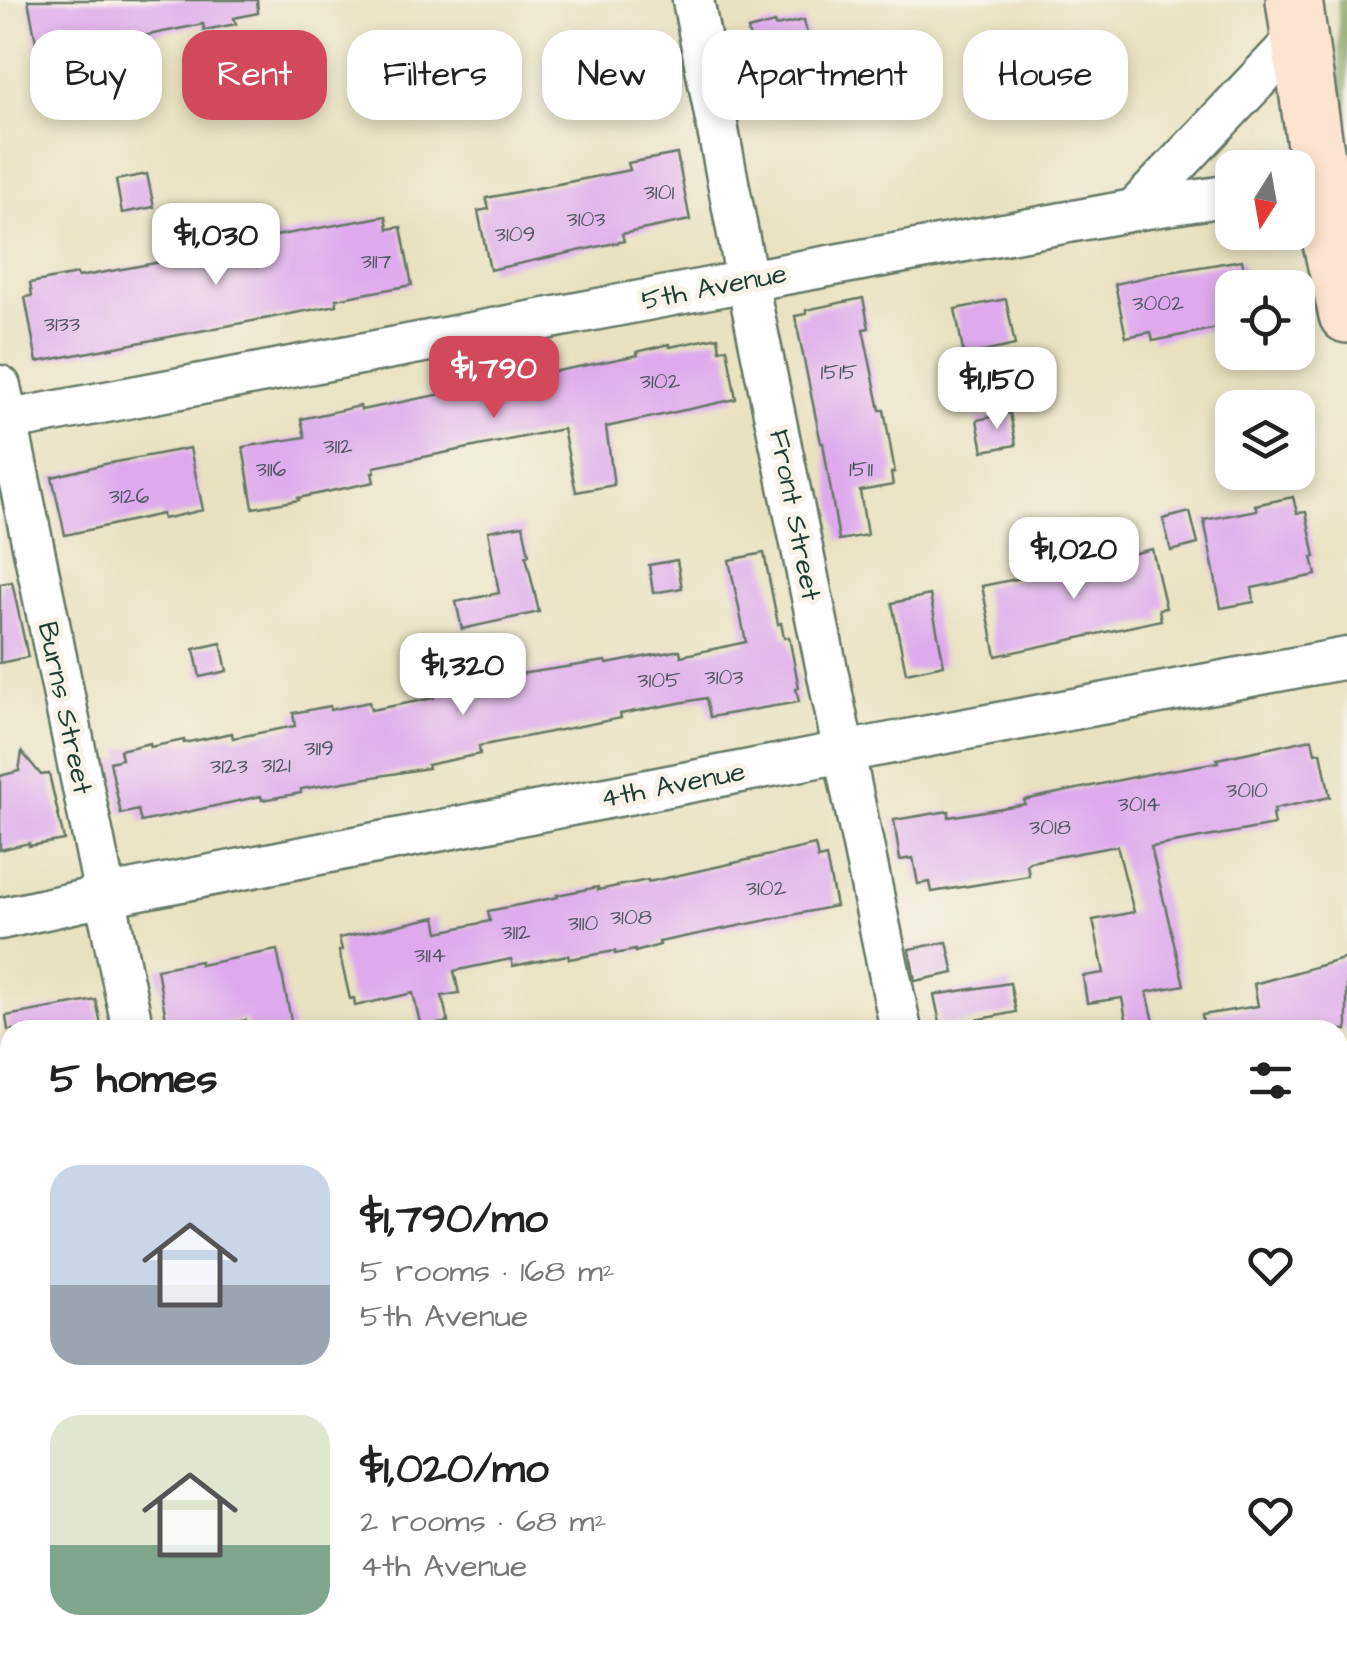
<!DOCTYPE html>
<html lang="en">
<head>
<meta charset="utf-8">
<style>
  :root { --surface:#fff; --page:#f6f6f6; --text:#222; --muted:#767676; --accent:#d1495b }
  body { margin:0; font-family:"Architects Daughter",sans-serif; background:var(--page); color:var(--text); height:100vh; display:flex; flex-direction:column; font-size:38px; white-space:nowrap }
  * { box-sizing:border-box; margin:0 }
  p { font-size:32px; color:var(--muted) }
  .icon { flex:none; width:55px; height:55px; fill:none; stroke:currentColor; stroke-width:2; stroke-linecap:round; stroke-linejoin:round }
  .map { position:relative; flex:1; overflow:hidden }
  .sheet { position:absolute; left:0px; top:1020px; width:1348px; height:642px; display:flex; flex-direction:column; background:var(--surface); border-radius:30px 30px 0 0; box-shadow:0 5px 15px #0003 }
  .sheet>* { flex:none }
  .guide { position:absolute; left:30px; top:30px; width:1288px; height:90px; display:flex; gap:20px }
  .needle { width:65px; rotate:191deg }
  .tools { position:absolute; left:1215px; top:150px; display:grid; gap:20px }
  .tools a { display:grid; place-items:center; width:100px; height:100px; border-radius:20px; background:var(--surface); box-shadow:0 5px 15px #0003; font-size:50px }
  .price { position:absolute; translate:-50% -85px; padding:0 22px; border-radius:20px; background:#fff; color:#222; font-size:32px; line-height:65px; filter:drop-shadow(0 2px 5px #0008) }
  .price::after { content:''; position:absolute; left:50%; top:60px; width:30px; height:22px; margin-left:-15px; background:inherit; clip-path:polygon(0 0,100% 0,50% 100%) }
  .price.selected { background:var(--accent); color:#fff }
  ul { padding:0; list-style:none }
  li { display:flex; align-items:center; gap:30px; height:250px; padding:0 50px }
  li span { display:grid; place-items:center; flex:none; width:280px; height:200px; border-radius:30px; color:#555 }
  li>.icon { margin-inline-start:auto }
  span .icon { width:120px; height:120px; fill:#fffc; stroke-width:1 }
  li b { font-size:42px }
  h2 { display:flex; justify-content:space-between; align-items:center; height:120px; padding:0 50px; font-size:42px }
  .chip { padding:0 35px; border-radius:30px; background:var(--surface); box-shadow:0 5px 15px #0003; font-size:35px; line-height:90px }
  .chip.selected { background:var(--accent); color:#fff }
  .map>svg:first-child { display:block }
  .forest { fill:#8cac61; stroke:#56744a; stroke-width:2.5 }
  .building { fill:#deaaed }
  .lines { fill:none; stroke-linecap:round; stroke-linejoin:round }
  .street-casing { stroke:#657765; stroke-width:45 }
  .secondary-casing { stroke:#657765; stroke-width:60 }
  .street { stroke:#fff; stroke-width:40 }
  .secondary { stroke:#fde4d0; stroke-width:55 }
  .labels { text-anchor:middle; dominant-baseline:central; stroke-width:10; stroke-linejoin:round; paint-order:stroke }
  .number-label { font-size:22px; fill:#4f5862 }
  .street-label { font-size:28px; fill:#1f3d34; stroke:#f7f3e8 }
</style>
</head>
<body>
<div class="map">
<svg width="1347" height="1662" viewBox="0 0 1347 1662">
  <rect width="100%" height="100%" fill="#f7f3e8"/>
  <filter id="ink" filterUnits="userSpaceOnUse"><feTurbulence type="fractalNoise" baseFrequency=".01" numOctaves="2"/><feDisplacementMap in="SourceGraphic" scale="20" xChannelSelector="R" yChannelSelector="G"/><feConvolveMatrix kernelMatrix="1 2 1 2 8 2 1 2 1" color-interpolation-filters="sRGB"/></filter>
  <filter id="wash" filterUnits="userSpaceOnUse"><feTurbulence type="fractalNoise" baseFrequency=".0048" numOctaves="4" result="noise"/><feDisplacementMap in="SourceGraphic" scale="40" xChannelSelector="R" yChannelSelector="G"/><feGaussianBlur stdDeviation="2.25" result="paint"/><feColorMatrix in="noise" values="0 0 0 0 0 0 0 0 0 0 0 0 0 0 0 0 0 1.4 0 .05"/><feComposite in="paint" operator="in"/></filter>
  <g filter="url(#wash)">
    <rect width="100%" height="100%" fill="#e8e2c0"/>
    <polygon class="forest" points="1339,0 1347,0 1347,136 1342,134"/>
    <g id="blocks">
      <g class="building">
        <polygon points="28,0 257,0 258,13 234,18 236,24 204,30 203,24 103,44 101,35 37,47"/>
        <polygon points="804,20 819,89 763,101 748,30 774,23 775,26"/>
        <polygon points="677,154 690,220 622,234 624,241 490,270 478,211 489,209 486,198 630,170 628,163"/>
        <polygon points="147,174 154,207 122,213 116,180"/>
        <polygon points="386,216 388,229 401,227 412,285 336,299 337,305 37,362 25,297 32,296 30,283 77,274 78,277 183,258 264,238"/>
        <polygon points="1242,260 1248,288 1232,288 1232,325 1153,341 1151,332 1126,337 1115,284 1164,273"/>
        <polygon points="863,298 869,328 863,329 880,410 884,410 895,472 891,473 893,485 860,491 867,535 839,540 823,443 821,443 795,316 806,314 806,310"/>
        <polygon points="1006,299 1015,345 964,356 955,309"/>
        <polygon points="718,337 720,350 727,348 736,399 606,427 614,485 576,492 563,429 374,467 375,473 372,473 374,482 298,498 299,500 253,508 243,447 305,437 301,419 360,406 361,410 638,355 637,352 669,344 670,347"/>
        <polygon points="1010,413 1016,445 983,451 977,420"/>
        <polygon points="190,448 203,510 163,519 162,514 65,535 52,477 105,464"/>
        <polygon points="1293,497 1297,513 1306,512 1315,557 1312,557 1316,575 1252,588 1254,602 1221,608 1204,520 1257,510 1255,505"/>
        <polygon points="1190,512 1198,544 1171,551 1163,519"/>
        <polygon points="523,525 529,555 526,556 539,612 462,629 456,602 499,593 488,531"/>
        <polygon points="1152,549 1166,608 1159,609 1161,620 996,656 982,586 1046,573 1045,568 1086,559 1088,565"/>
        <polygon points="764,553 778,624 781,623 784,638 789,637 799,688 796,689 799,702 710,717 706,698 620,714 621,718 479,746 480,754 427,765 428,768 301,789 301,793 262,800 261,796 141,822 138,810 121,814 110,762 122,759 120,750 150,743 150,747 184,740 184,743 232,733 233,738 295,726 293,713 330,706 330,710 369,702 371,710 434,698 433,692 513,675 606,661 607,664 680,650 681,656 746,642 729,560"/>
        <polygon points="677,560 682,588 653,593 649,565"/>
        <polygon points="12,582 28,657 0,663 0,584"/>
        <polygon points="930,595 944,665 906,673 892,603"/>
        <polygon points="221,643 227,671 200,677 194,649"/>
        <polygon points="1312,739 1315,753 1321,752 1330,797 1274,809 1275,814 1272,814 1274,825 1151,847 1184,985 1147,992 1155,1026 1128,1030 1122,998 1087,1003 1083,976 1104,973 1093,920 1134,912 1117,846 1030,862 1027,864 1029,876 932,892 930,882 918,884 913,858 900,860 894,820 949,811 949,817 1025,804 1024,800 1154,773 1218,762 1217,759"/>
        <polygon points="22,752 41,775 49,774 64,840 29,846 29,843 0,850 0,776 19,771"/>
        <polygon points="815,845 818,859 826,857 836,906 659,942 660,945 635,952 635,950 615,954 615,951 569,959 568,955 513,966 511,959 454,971 459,993 442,996 448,1022 421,1027 413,993 355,1006 354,998 350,999 339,951 342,950 339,938 436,917 439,932 490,921 488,911 558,897 557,895 598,887 598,890 648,880 648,882"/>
        <polygon points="947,942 954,973 915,981 909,949"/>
        <polygon points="277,950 293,1030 248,1030 246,1020 194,1030 168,1030 157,969 200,961 200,965"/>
        <polygon points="1347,958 1347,1030 1203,1030 1202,1015 1258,1006 1254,984"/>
        <polygon points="1010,983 1016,1012 941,1027 934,995"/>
        <polygon points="96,1000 102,1030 8,1030 6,1016"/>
      </g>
    </g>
  </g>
  <g filter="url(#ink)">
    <use href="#blocks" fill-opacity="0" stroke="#657765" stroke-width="2.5"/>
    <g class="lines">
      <defs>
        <g id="street">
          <polyline points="693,0 747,281 901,1030"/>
          <polyline points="1134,210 1299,36"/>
          <polyline points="0,386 133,1030"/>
          <polyline points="0,422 747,281 1134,210 1232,195"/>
          <polyline points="0,919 104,896 843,752 1347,658"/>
          <polyline points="1338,1600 1347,1589"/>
          <polyline points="551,1662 560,1652"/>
          <polyline points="1282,1662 1290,1652"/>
        </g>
        <g id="secondary">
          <polyline points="1294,0 1326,221 1347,315"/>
          <polyline points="1338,1132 1347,1129"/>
          <polyline points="0,1580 10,1576"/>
        </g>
      </defs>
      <use href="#street" class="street-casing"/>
      <use href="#secondary" class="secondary-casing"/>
      <use href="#street" class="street"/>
      <use href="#secondary" class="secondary"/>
    </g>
  </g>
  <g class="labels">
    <g class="number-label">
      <text x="659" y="192">3101</text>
      <text x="586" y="219">3103</text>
      <text x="515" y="234">3109</text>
      <text x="376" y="261">3117</text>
      <text x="1158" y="303">3002</text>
      <text x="62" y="324">3133</text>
      <text x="839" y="372">1515</text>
      <text x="660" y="381">3102</text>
      <text x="338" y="446">3112</text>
      <text x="271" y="469">3116</text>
      <text x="861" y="469">1511</text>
      <text x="129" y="496">3126</text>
      <text x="724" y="677">3103</text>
      <text x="659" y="680">3105</text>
      <text x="319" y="748">3119</text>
      <text x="276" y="765">3121</text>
      <text x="229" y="766">3123</text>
      <text x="1247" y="790">3010</text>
      <text x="1139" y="804">3014</text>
      <text x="1050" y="827">3018</text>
      <text x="766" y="888">3102</text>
      <text x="631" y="917">3108</text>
      <text x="583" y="923">3110</text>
      <text x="516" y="932">3112</text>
      <text x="430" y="955">3114</text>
    </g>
    <g class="street-label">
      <text transform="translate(714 287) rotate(-11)">5th Avenue</text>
      <text transform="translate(795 515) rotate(79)">Front Street</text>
      <text transform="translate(65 708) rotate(78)">Burns Street</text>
      <text transform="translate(673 785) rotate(-11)">4th Avenue</text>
    </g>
  </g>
</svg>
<div class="tools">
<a><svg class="needle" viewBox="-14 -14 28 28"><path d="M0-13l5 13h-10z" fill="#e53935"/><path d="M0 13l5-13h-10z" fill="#767676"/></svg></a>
<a><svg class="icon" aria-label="locate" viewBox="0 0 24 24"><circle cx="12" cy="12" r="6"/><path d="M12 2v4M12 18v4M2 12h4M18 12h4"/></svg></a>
<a><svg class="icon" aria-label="layers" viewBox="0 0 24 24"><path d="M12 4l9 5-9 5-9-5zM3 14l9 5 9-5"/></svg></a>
</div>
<b class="price" style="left:216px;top:288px">$1,030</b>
<b class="price selected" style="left:494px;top:421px">$1,790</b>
<b class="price" style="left:997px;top:432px">$1,150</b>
<b class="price" style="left:1074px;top:602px">$1,020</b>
<b class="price" style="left:463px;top:718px">$1,320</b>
<div class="guide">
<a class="chip">Buy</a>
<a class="chip selected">Rent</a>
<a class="chip">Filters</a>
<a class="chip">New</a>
<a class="chip">Apartment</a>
<a class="chip">House</a>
</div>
<section class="sheet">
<h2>5 homes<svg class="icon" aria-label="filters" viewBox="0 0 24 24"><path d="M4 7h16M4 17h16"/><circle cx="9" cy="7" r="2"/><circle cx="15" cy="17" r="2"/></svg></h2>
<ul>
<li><span style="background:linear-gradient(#c9d6e8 60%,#9aa5b1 0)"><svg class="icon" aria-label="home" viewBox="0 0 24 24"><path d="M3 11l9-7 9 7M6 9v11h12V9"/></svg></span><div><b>$1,790/mo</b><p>5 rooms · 168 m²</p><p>5th Avenue</p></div><svg class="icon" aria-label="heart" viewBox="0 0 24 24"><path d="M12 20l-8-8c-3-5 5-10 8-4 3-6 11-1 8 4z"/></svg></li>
<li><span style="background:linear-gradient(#dfe7d0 65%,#7fa58c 0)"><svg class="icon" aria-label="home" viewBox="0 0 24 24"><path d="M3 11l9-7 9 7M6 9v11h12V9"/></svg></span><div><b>$1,020/mo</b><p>2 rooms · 68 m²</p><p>4th Avenue</p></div><svg class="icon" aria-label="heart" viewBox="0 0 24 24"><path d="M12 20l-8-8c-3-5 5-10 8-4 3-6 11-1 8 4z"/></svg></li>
</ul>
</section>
</div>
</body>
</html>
